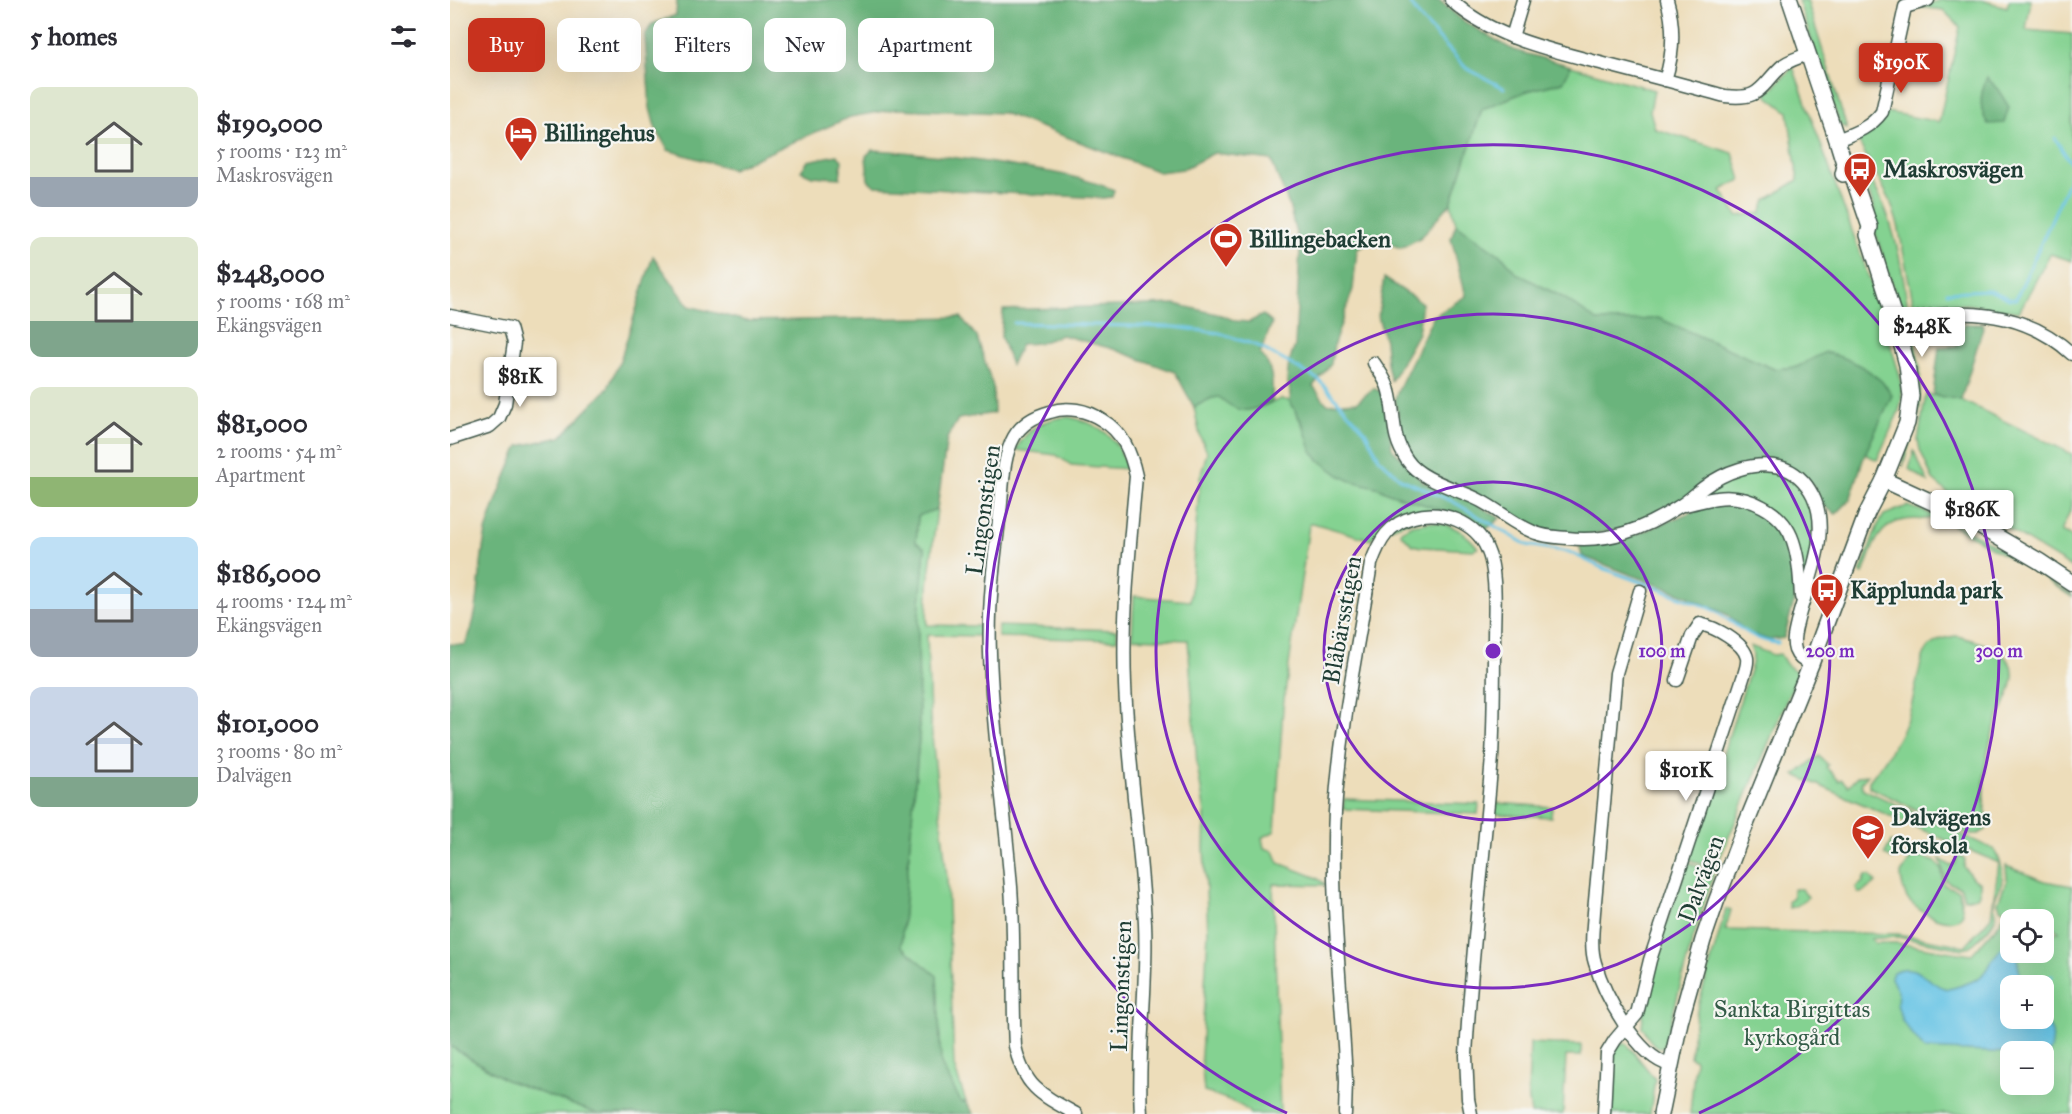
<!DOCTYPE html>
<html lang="en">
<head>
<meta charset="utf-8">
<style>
  :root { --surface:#fff; --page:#f7f7f7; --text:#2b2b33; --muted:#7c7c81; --accent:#c8321e }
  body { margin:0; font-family:"IM FELL Great Primer",serif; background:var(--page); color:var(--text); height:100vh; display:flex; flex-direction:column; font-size:22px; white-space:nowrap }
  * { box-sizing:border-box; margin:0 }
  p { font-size:20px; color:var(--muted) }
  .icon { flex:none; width:33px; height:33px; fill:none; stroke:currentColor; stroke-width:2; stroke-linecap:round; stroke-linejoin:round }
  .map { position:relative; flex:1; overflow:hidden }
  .drawer { display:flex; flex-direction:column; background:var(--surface); width:450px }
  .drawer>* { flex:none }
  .top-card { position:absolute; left:18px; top:18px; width:570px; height:54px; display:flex; gap:12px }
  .controls { position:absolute; left:1550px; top:909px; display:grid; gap:12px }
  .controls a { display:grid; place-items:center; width:54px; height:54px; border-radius:12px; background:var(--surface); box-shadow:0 6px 24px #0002; font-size:30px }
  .price { position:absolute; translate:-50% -51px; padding:0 14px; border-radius:6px; background:#fff; color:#222; font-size:20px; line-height:39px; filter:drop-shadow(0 2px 3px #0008) }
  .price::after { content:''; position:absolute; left:50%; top:36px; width:18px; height:14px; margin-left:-9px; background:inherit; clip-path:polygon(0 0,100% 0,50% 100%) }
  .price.selected { background:var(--accent); color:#fff }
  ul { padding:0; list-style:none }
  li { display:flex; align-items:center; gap:18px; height:150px; padding:0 30px }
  li span { display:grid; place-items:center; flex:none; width:168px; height:120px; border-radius:12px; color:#555 }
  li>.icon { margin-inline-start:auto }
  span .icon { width:72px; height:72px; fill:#fffc; stroke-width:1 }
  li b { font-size:26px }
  h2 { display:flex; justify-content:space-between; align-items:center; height:72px; padding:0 30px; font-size:26px }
  .pill { padding:0 21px; border-radius:12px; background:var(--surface); box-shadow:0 6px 24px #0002; font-size:21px; line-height:54px }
  .pill.selected { background:var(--accent); color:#fff }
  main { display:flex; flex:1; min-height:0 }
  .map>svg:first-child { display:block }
  .green { fill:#84d291; stroke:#528862; stroke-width:1.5; fill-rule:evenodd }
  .forest { fill:#6bb47b; stroke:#457858; stroke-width:1.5 }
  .water { fill:#67c4e5; stroke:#43808c; stroke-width:1.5 }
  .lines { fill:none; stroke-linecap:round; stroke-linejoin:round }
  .stream { stroke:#67c4e5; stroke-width:3 }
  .minor-casing { stroke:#3e5548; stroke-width:15 }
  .tertiary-casing { stroke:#3e5548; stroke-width:18 }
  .minor { stroke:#fff; stroke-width:12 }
  .tertiary { stroke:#fff; stroke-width:15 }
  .ring { fill:none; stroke:#7b2cbf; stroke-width:3 }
  .labels { text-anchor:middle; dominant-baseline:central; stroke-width:4.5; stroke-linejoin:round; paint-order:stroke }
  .poi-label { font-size:24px; font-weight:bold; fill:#1f3d34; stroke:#f6f6f2; text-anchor:start }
  .street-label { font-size:24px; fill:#1f3d34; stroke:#f6f6f2 }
  .park-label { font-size:24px; fill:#335b47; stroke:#f6f6f2 }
  .centre { fill:#7b2cbf; stroke:#f6f6f2; stroke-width:3 }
  .ring-label { font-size:18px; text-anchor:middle; font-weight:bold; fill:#7b2cbf; stroke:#f6f6f2; stroke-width:4.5; stroke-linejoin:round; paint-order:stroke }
</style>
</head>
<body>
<main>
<section class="drawer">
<h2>5 homes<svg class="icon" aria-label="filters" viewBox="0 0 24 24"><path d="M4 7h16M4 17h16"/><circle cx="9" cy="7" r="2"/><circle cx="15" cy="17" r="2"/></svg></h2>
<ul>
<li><span style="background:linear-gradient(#dfe7d0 75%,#9aa5b1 0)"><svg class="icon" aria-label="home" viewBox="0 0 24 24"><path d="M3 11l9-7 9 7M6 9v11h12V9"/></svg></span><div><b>$190,000</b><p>5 rooms · 123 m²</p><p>Maskrosvägen</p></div></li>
<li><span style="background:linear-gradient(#dfe7d0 70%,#7fa58c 0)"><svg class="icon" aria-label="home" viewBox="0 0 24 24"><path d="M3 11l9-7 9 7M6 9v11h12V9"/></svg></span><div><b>$248,000</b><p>5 rooms · 168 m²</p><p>Ekängsvägen</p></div></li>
<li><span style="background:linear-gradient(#dfe7d0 75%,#8fb573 0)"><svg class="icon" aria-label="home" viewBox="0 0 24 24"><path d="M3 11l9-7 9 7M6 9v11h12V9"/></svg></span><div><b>$81,000</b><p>2 rooms · 54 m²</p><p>Apartment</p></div></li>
<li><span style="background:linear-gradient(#bfe0f5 60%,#9aa5b1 0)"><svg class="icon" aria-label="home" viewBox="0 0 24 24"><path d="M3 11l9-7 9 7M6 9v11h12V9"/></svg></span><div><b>$186,000</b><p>4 rooms · 124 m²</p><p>Ekängsvägen</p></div></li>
<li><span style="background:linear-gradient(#c9d6e8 75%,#7fa58c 0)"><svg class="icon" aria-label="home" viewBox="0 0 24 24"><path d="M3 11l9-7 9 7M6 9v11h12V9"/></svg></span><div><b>$101,000</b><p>3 rooms · 80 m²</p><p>Dalvägen</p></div></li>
</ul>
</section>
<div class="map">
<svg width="1622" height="1114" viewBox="0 0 1622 1114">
  <rect width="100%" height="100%" fill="#f6f6f2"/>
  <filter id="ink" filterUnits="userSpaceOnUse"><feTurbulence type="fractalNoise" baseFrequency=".0167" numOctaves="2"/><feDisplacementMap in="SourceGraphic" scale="12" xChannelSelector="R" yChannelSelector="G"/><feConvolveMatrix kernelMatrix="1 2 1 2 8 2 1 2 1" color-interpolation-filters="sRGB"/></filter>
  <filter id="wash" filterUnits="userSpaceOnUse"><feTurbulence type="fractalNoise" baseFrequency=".008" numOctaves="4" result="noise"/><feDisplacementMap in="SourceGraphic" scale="24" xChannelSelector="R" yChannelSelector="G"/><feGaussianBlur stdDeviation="1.35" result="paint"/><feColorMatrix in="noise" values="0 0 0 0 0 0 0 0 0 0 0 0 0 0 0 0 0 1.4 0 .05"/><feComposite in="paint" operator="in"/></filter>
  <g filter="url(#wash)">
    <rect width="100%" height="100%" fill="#edddba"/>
    <g class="green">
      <polygon points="1348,0 1357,0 1397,129 1390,125"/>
      <polygon points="1491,0 1531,0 1557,7 1559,0 1581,0 1576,30 1622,34 1622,261 1600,254 1569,312 1516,304 1464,307 1448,225 1440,200 1407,139 1425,128 1437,112 1489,122 1510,27 1493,10 1470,7"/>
      <polygon points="1121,66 1204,90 1200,111 1205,129 1283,153 1291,180 1271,190 1287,216 1311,213 1316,200 1348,180 1338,112 1316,95 1343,67 1427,300 1450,376 1452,398 1449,411 1427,460 1415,454 1442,395 1375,353 1347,367 1324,369 1208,318 1182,321 1147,321 1114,298 1066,273 1053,257 1006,224 1001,203 1032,109 1077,91 1113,82"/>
      <path d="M1420,179C1444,217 1452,265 1458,309L1447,299L1419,214L1425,212L1418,189L1413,183Z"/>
      <polygon points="1462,329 1470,367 1470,406 1453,467 1453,458 1465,407 1458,340 1460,330"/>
      <polygon points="1476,394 1511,400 1622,454 1622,506 1611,532 1622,537 1622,568 1547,522 1505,499 1483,480 1470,450 1468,440"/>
      <path d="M769,397L808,408L831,399L840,401L857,434L930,488L939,493L993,510L926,533L921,540L863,523L859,525L833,707L825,831L812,838L814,848L824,851L829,863L865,877L877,885L823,884L830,1114H800C795,1104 766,1095 754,1092L751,1056L758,932L754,847L755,814L747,765L738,640L682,638L684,596L740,601L750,478L757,452L750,436L744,407L762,398Z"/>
      <path d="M619,417C651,424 668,437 677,469L621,465L606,455L566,450C577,428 595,418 619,417Z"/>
      <polygon points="1464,451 1478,482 1459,469"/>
      <path d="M1307,470C1314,471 1323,471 1330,473C1377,487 1364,541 1357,577L1249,499C1266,484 1285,474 1307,470Z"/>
      <path d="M1457,506C1517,523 1570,561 1622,595V597L1589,575L1492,519L1489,523L1482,518C1473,521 1464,518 1454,520C1427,524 1421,552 1413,574L1410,573L1428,525L1434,515Z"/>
      <polygon points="487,509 478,585 477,625 532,626 532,636 477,635 480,717 497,878 504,1066 516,1102 511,1102 491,1064 487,976 451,946 469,738 468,625 475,548 466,542 468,515"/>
      <path d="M980,522C1000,523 1016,532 1028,548L1023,550L971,547L963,545L951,534V531L962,525Z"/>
      <polygon points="548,626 667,630 667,640 548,637"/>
      <path d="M1507,636C1527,642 1554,646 1562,668C1568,684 1549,712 1544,729C1537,750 1533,776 1534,798C1535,810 1538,818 1536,830L1528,834H1518L1419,787V781C1435,761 1450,738 1459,714C1465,697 1469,658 1478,648C1487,639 1496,637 1507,636Z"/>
      <polygon points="1300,646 1323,655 1330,654 1336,664 1348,673 1265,870 1239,859 1302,664 1303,655"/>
      <path d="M1369,756L1378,765L1376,767L1389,781L1391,779L1398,786L1408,776L1418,775L1411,783L1413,789L1543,849C1550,857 1555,873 1551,885C1549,891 1545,895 1544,902C1543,907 1547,911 1546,916C1544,925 1522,948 1513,949L1448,937L1421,939L1425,943H1446L1521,955L1549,924L1553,917L1560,921V952H1593V928L1603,933L1609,932L1601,925L1593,924V920L1569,919L1550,908L1548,902L1557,880L1556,866L1594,881L1622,886V1114H1240L1245,1060L1240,1057L1247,1010L1276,909L1281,910L1275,930L1448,934L1515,946L1541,917L1549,863L1345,775ZM1560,986H1593V1018H1560ZM1560,1052H1593V1084H1560Z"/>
      <polygon points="894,799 1029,804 1028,814 893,809"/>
      <polygon points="1045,803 1102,807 1101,817 1044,814"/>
      <polygon points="1441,842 1449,846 1443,859 1434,855"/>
      <path d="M1509,853L1515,860L1514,867L1523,879L1530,883V894L1527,897L1514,899L1511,888C1507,886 1499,884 1496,880C1493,875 1493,865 1490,859L1501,866L1505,864Z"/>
      <path d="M1463,855L1486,862L1491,868L1494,885L1509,891L1513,913C1503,931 1470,913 1459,901C1454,895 1451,881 1451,874Z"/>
      <path d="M1238,862L1264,873L1241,945L1216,1040L1214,1046L1207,1048L1199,1039L1194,1029L1192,1028C1194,973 1220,915 1238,862Z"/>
      <polygon points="1415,876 1420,876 1426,883 1411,893 1408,893 1406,887 1412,883"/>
      <polygon points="1345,889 1351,889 1358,897 1346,906 1339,908 1338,902 1343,897 1343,890"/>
      <polygon points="1080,1043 1131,1045 1131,1056 1116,1056 1113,1114 1081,1114 1078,1093"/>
      <polygon points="1173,1043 1178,1045 1205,1079 1200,1114 1159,1114 1162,1055 1166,1047"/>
      <polygon points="0,1046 56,1080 148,1114 0,1114"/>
    </g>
    <g class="forest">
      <polygon points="227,0 989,0 1013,21 1063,50 1121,66 1113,82 1077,91 1032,109 1001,203 970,238 951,248 923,238 907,250 903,289 884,344 881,364 863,386 877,404 907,402 924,388 935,394 942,448 973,482 1007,493 1050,518 1032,533 1012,517 939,493 930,488 901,481 889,475 869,460 861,450 853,424 840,401 841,393 837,380 839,362 845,346 850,249 839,205 821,160 764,153 733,169 709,172 553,113 446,109 400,117 282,169 218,150 205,127 200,108 195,36 202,24 226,15"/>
      <path d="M1537,77L1549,91L1559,107L1554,123L1538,124C1528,109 1530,93 1537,77Z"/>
      <path d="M422,150C468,152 511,158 556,165C594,171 628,175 664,190L662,197L652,198L425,186L418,180L416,156Z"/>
      <polygon points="387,155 392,160 390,178 362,176 351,171 358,161"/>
      <path d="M1006,224L1053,257L1066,273L1114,298L1147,321H1182L1208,318L1324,369L1347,367L1375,352C1400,359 1429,372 1442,395L1415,454L1400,500L1386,514L1372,505L1363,485L1317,461L1225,504L1184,527L1130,536L1089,530L971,469L954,446L945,399L948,390L983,317L1016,296L1001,238Z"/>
      <path d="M203,256L239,306L296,321L511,317L527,337L543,387L544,413L508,419L497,438L487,509L468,516L466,542L475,548L468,625L469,738L451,946L487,976L491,1064L511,1102H516L524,1114H148L56,1080L0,1046V644L15,645C32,610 27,570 36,532C44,502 57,474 69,446L111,437L158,388L171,358Z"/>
      <polygon points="934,278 972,303 968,333 941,381 937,364 935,341 928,316"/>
      <path d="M725,304L771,315L786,321L799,322L813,315L822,323L810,354C823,365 823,385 822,401C799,413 789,415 769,397L762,398L744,407L725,372L663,349L612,335L590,343L571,344L561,365L551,337L553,310Z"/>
      <polygon points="1514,324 1534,324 1511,400 1483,395 1489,347 1507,346"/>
      <polygon points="1266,502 1299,505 1328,523 1342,553 1345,598 1334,638 1319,640 1296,632 1278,615 1237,596 1132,556 1129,544 1187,534"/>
    </g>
    <path class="water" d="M1558,942L1560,943V952L1566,953L1570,974L1569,985L1560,986V1018L1595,1020C1604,1031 1604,1039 1600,1052L1593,1054V1052H1560V1053L1474,1049L1452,1021L1447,1004L1448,992L1441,978L1443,972C1471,958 1483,994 1503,988C1510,986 1522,982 1529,978C1539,971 1542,953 1558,942Z"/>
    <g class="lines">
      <g class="stream">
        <polyline points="958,0 971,19 1016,68 1054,88"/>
        <polyline points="1605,138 1622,165"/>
        <polyline points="1497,292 1539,290 1560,299 1566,299 1618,183 1622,166"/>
        <path d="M564,323L725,327L769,333L808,346L869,380L915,431L929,458L951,479L1002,501L1077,545L1119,552L1150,567L1260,608C1283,621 1301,641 1328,643"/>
        <polyline points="1590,986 1602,976"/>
      </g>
    </g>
  </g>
  <g filter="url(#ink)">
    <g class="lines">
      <defs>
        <g id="minor">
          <path d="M1001,0C1041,38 1102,50 1154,64C1194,74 1234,85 1275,96C1311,100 1309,88 1331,67C1338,60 1349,58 1358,54"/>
          <polyline points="1062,37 1073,0"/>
          <path d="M1215,80C1224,53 1225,28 1217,0"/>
          <path d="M1387,140C1405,133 1420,128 1432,112L1455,7L1478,0"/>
          <polyline points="0,316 60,328 64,343 55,404 49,418 40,426 0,439"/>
          <path d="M1446,323C1508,307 1573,309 1622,354"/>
          <path d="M924,363C929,371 937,381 939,391C946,417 940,435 957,460C971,481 1009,489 1031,501C1050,511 1066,526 1086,533C1096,537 1107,537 1117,538C1159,543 1194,529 1228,507C1237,502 1245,494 1253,488C1274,472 1303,461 1330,467C1345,471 1356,482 1363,496C1382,534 1356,585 1347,623C1345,632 1342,641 1345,650C1348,658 1354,662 1361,664"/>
          <path d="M1235,505C1246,503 1257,499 1267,498C1298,494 1333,511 1343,541C1349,559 1350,579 1351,597"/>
          <path d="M1190,591L1166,673L1144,912C1143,928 1140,947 1145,963C1154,994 1187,1057 1220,1065"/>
          <path d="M626,1114C591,1095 574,1087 565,1046C562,993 565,940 561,887C555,809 542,731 540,653C538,606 544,559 550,513C553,489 552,458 564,437C572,423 585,416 600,412C617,406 637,410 652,420C673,432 681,453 686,476C680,545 672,615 675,684C678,764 691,844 695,924C698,987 687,1050 691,1114"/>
          <path d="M895,1114L896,1081C892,992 880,902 885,812C890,729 908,646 921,564C929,541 939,523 964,517C991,509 1026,522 1037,549C1048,573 1044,613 1044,639C1044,678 1044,718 1042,757C1034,857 1021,956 1016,1056L1018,1099L1021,1114"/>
          <path d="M1154,1114L1157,1053L1165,1040L1187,1014L1200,960L1293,678C1295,672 1298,664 1297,658C1294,642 1264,627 1250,624L1242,636L1227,680"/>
        </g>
        <g id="tertiary">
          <polyline points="1340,0 1387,140 1395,166 1393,174"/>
          <polyline points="1434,480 1510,515 1589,561 1622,583"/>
          <polyline points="1211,1114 1230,1022 1253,940 1266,902 1292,834 1361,664 1417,513 1434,480 1457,423 1461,396 1457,365 1446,323 1418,235 1420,227 1405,183 1401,172 1395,166"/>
        </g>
      </defs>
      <use href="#minor" class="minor-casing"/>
      <use href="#tertiary" class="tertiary-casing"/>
      <use href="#minor" class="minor"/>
      <use href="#tertiary" class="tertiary"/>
    </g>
  </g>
  <g class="ring">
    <circle cx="1043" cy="651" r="169"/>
    <circle cx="1043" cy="651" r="337"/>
    <path d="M837 1113A506 506 0 1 1 1249 1113"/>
  </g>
  <defs>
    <symbol id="hotel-pin" viewBox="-11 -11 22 30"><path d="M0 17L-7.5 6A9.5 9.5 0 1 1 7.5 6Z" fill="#c8321e" stroke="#f6f6f2"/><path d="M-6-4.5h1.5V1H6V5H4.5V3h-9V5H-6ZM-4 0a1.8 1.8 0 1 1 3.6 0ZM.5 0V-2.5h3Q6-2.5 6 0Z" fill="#fff"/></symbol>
    <symbol id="bus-pin" viewBox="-11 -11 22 30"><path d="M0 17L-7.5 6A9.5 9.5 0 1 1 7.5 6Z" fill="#c8321e" stroke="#f6f6f2"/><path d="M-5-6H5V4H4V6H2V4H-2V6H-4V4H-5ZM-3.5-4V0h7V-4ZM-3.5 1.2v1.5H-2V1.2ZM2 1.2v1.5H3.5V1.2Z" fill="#fff"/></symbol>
    <symbol id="stadium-pin" viewBox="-11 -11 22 30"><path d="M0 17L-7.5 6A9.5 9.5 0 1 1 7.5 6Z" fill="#c8321e" stroke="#f6f6f2"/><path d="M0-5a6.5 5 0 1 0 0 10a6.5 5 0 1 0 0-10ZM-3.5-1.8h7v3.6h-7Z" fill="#fff"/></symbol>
    <symbol id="school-pin" viewBox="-11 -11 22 30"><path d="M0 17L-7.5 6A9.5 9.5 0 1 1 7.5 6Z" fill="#c8321e" stroke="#f6f6f2"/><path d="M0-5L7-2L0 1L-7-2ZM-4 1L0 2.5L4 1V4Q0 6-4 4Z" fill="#fff"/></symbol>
  </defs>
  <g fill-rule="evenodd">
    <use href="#hotel-pin" x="52" y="114" width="38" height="52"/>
    <use href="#bus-pin" x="1391" y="150" width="38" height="52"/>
    <use href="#stadium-pin" x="757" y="220" width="38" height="52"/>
    <use href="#bus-pin" x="1358" y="571" width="38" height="52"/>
    <use href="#school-pin" x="1399" y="812" width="38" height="52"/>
  </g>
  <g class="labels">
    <g class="poi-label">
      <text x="94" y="133">Billingehus</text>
      <text x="1433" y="169">Maskrosvägen</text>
      <text x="799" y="239">Billingebacken</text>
      <text x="1400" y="590">Käpplunda park</text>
      <text x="1441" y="817">Dalvägens<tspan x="1441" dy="28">förskola</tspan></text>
    </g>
    <g class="street-label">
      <text transform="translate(533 510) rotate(-82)">Lingonstigen</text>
      <text transform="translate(892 620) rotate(-80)">Blåbärsstigen</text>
      <text transform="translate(1251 879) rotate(-70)">Dalvägen</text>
      <text transform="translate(671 986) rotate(-88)">Lingonstigen</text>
    </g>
    <g class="park-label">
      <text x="1342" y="1009">Sankta Birgittas<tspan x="1342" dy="28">kyrkogård</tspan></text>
    </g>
  </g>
  <circle cx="1043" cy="651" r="9" class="centre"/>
  <g class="ring-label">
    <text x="1212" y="657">100 m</text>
    <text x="1380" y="657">200 m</text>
    <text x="1549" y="657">300 m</text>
  </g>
</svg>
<div class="controls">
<a><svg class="icon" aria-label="locate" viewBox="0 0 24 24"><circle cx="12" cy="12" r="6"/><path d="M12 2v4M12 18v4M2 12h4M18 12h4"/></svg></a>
<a>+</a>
<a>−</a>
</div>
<b class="price selected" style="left:1451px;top:94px">$190K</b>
<b class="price" style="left:1472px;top:358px">$248K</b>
<b class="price" style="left:70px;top:408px">$81K</b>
<b class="price" style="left:1522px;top:541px">$186K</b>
<b class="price" style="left:1236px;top:802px">$101K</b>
<div class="top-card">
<a class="pill selected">Buy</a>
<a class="pill">Rent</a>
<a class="pill">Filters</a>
<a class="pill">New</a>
<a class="pill">Apartment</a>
</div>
</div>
</main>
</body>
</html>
